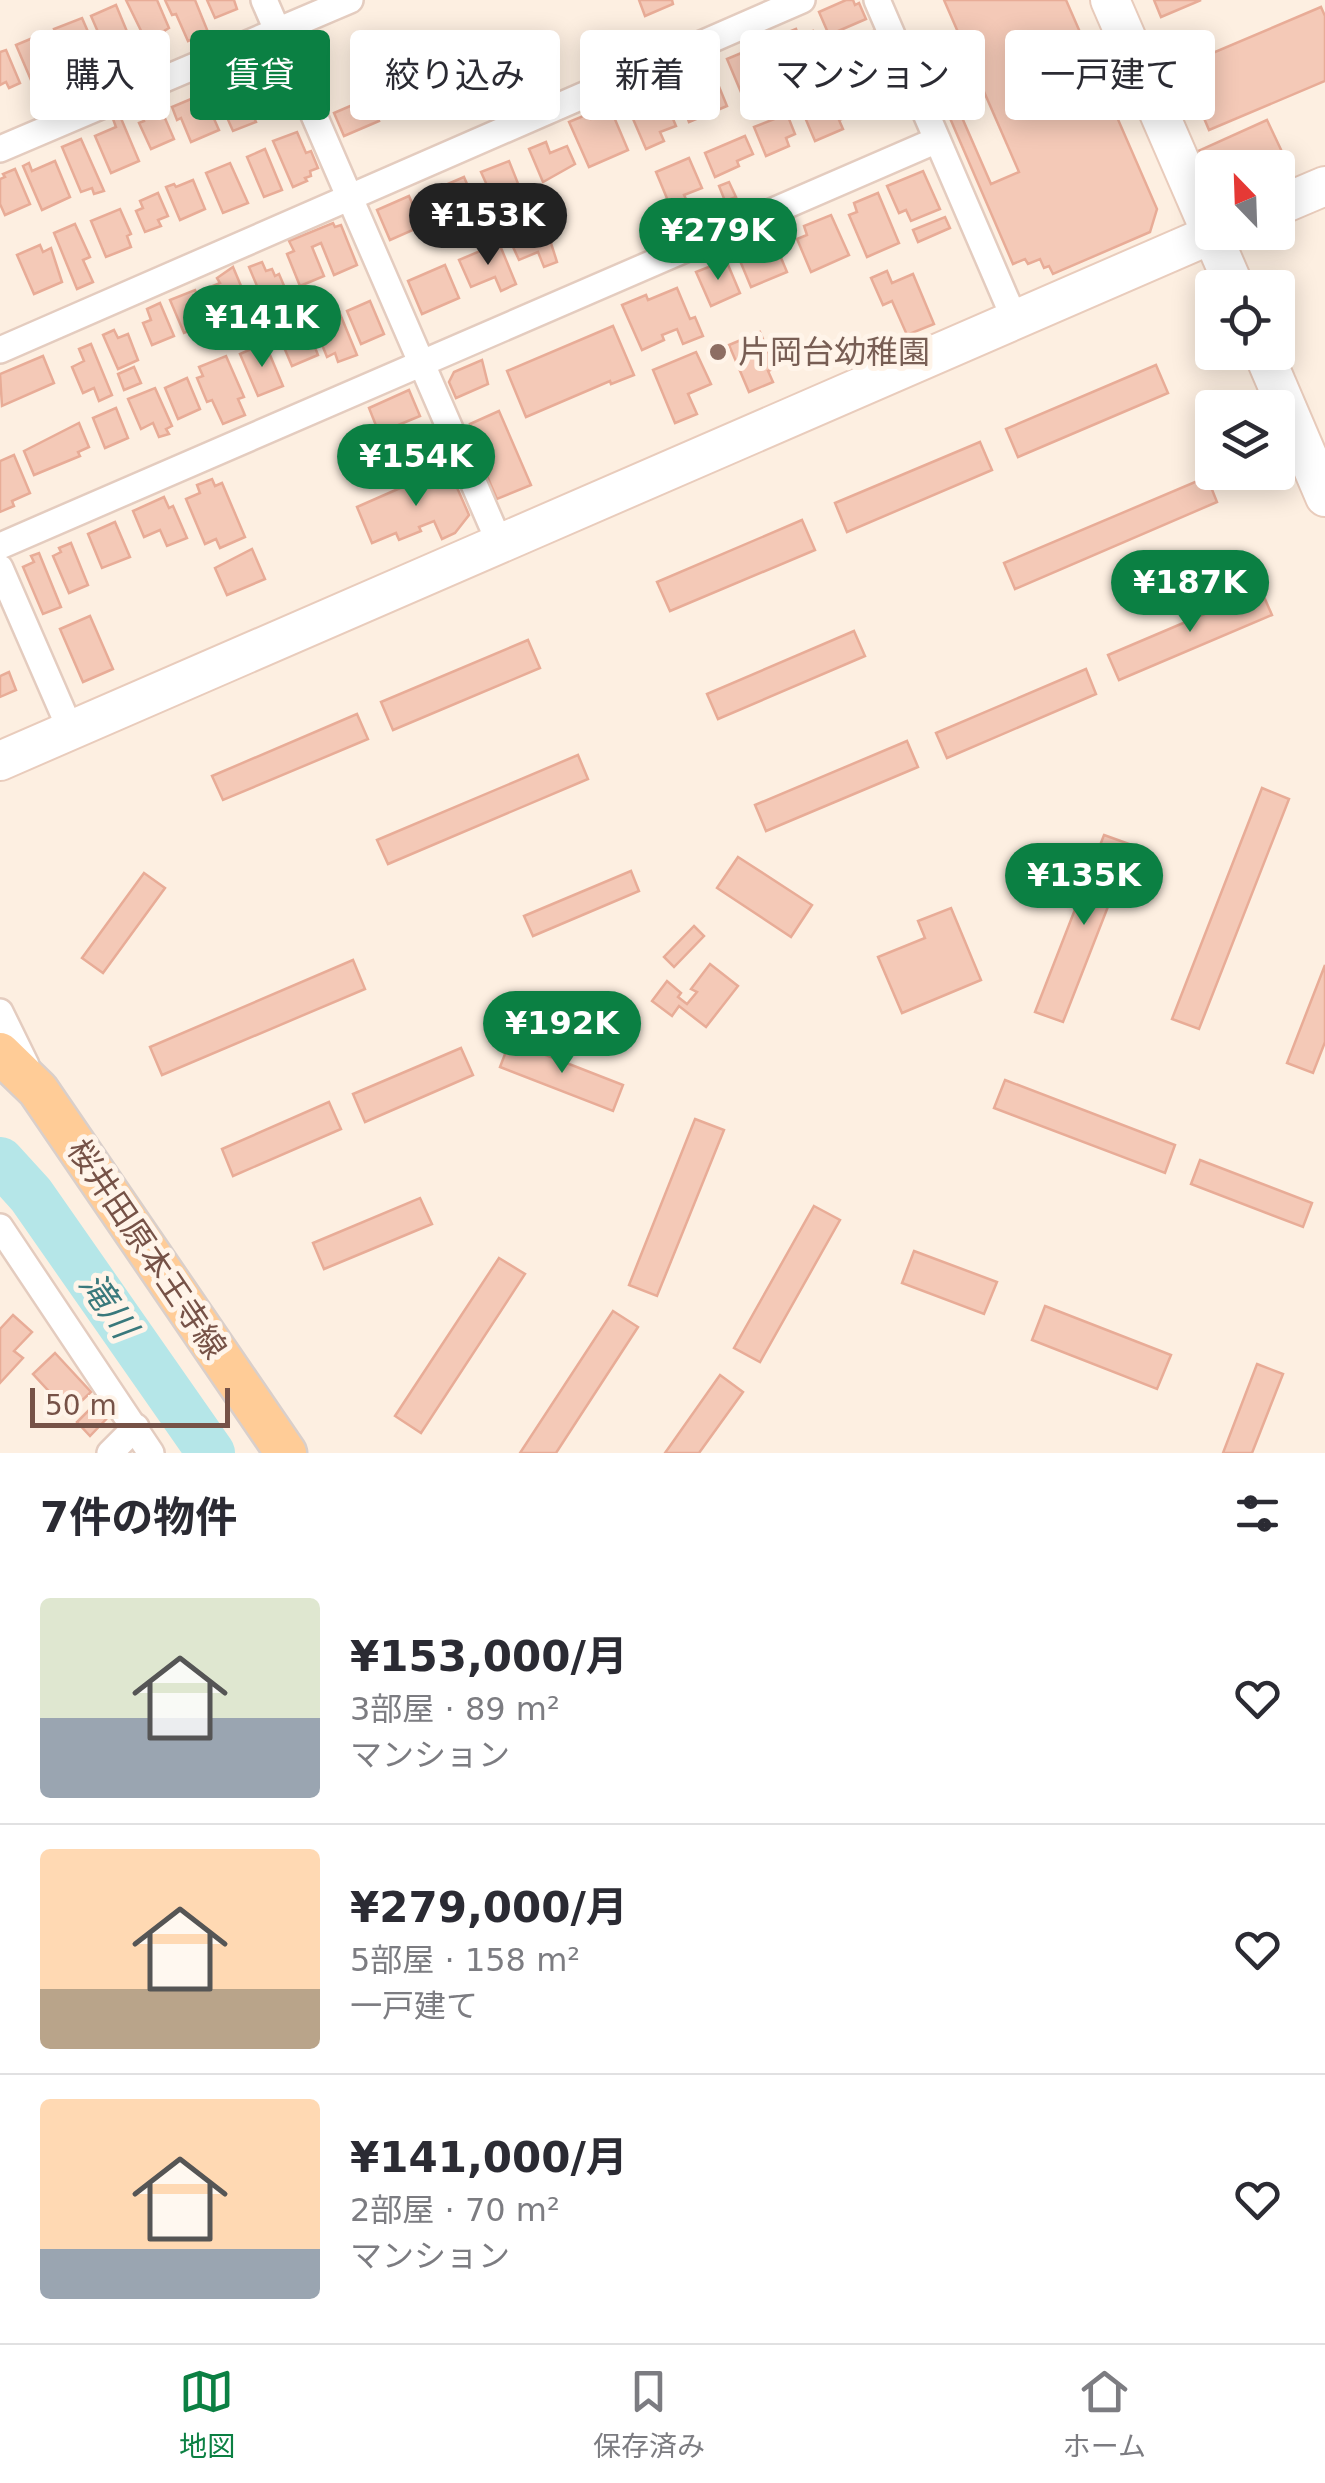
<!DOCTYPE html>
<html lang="ja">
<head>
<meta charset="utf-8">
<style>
  :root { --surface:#fff; --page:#f2f2f3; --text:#2b2b33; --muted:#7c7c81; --line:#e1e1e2; --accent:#0b8043 }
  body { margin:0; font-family:"DejaVu Sans","Noto Sans JP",sans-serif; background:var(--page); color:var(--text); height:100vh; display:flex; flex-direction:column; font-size:38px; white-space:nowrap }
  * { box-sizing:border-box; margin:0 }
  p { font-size:32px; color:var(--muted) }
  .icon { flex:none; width:55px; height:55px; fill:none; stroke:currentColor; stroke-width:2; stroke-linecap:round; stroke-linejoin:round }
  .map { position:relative; height:1453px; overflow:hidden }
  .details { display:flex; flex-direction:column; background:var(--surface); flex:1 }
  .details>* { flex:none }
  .guide { position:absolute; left:30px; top:30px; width:1265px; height:90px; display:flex; gap:20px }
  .needle { width:65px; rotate:337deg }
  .fabs { position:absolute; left:1195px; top:150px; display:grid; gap:20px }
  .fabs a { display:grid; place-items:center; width:100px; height:100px; border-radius:10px; background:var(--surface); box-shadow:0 5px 25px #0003; font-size:50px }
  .scale { position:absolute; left:30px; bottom:25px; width:200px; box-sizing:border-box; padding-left:10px; border:5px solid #765247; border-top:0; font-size:28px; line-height:35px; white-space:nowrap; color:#765247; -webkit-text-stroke:8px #fff4e9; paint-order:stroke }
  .price { position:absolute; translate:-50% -85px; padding:0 22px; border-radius:35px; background:var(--accent); color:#fff; font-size:32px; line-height:65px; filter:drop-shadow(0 2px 5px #0008) }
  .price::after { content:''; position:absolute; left:50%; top:60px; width:30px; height:22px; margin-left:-15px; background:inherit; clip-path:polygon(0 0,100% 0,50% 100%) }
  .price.active { background:#222; color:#fff }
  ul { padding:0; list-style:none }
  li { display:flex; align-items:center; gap:30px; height:250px; padding:0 40px }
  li+li { border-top:2px solid var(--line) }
  li span { display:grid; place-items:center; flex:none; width:280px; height:200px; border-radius:10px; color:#555 }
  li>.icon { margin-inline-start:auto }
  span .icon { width:120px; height:120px; fill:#fffc; stroke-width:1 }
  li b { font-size:42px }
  h2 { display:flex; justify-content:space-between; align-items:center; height:120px; padding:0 40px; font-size:42px }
  .tag { padding:0 35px; border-radius:10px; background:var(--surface); box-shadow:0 5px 25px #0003; font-size:35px; line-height:90px }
  .tag.active { background:var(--accent); color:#fff }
  .tabs { display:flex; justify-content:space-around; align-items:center; height:140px; border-top:2px solid var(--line); background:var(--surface); font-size:28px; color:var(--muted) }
  .tabs a { display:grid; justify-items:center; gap:5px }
  .tabs .active { color:var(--accent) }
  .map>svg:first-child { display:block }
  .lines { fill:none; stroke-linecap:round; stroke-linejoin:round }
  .river { stroke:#b5e6e8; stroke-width:48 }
  .building { fill:#f4c9b7; stroke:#e8ac97; stroke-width:2.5 }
  .street-casing { stroke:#e4ccbf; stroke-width:30 }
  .secondary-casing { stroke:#e9ccbc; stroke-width:42 }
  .primary-casing { stroke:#d9cfcb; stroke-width:45 }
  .street { stroke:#fff; stroke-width:25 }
  .secondary { stroke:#fff; stroke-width:38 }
  .primary { stroke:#ffcc97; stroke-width:40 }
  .education-dot { fill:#8d6e63; stroke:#fff4e9; stroke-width:4 }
  .labels { text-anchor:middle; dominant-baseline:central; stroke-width:10; stroke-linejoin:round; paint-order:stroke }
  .education-label { font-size:32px; fill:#785e54; stroke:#fff4e9; text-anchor:start }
  .street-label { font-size:32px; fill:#765247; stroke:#fff4e9 }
  .water-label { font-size:35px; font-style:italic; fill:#3a797c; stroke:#fff4e9 }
</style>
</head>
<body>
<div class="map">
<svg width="1325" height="1453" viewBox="0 0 1325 1453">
  <rect width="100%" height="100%" fill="#fdefe1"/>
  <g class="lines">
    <polyline class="river" points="0,1161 31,1195 211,1453"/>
  </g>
  <g class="building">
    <polygon points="126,0 157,0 169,28 164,31 166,35 147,43"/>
    <polygon points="165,0 195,0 208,32 188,41 176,14 172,15"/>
    <polygon points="207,0 234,0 237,9 215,18"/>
    <polygon points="639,0 672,0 673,4 645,16"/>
    <polygon points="846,0 853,0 855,5 859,3 866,19 829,35 819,12"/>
    <polygon points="944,0 1066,0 1157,209 1150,232 1053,274 1049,266 1044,268 1040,259 1028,264 1025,259 1013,264 940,95 950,90 991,184 1019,172"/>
    <polygon points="1154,0 1201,0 1161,17"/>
    <polygon points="116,5 133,46 123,50 119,42 105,48 91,16"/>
    <polygon points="1321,7 1325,16 1325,81 1209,130 1182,66"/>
    <polygon points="82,18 92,41 82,46 87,56 68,64 54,29"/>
    <polygon points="796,29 799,37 813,31 823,56 808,62 812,73 792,81 774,38"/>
    <polygon points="873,31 876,38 869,41 874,53 843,69 832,44"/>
    <polygon points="40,35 58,78 50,82 52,87 37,94 16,45"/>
    <polygon points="515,35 529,68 500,80 486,47"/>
    <polygon points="751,49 754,57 762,54 775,86 763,91 765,96 746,104 727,59"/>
    <polygon points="6,50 20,83 9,88 6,82 0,85 0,52"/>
    <polygon points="470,50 487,89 463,99 467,107 452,113 436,75 441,73 437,64"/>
    <polygon points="713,72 727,106 689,122 683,106 688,104 680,86"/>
    <polygon points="421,74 433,103 399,118 386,88"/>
    <polygon points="229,79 232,86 239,83 256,122 233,131 213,86"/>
    <polygon points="657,81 676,126 660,132 664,141 646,149 627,105 655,93 651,84"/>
    <polygon points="839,92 849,116 839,120 843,129 815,141 801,108"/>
    <polygon points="203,94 219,130 191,142 181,118 177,120 172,107"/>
    <polygon points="369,98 379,121 344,136 334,113"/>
    <polygon points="161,109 174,139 151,149 139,123 144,121 142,117"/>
    <polygon points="611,110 628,150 589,167 569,122 588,114 591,119"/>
    <polygon points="787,114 795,134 786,138 789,146 766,156 754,127"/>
    <polygon points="120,116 139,161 111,173 95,136 116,127 113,119"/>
    <polygon points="1267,120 1292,173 1278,179 1278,168 1212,168 1212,209 1187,156"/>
    <polygon points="297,132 306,153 311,151 318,168 310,171 311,176 305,178 307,181 293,187 273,141"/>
    <polygon points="745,136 753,154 737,161 739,166 715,177 705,153"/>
    <polygon points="81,139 104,191 94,194 92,188 81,192 62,147"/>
    <polygon points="546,142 550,153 567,146 575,164 543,182 529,149"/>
    <polygon points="265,149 282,190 264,197 247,157"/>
    <polygon points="689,158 702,188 684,195 687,201 671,208 656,172"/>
    <polygon points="55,161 70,197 42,210 23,166 29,163 32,171"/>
    <polygon points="509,161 521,191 495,203 481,172"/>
    <polygon points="230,163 248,203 223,213 206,173"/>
    <polygon points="15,169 30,204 5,215 0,204 0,179 5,177 3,174"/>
    <polygon points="923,171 940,209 911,221 906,210 899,213 887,186"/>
    <polygon points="464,177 477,207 439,223 427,193"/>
    <polygon points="193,180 205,209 180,220 166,187 174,184 176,187"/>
    <polygon points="729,182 736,197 725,201 719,186"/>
    <polygon points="158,193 168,216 158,220 161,226 145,232 136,211 143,208 140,201"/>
    <polygon points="878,193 899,243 867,257 849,215 857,212 854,203"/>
    <polygon points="409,196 412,203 417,201 424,218 419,220 422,226 390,240 377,210"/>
    <polygon points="120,209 131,234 127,236 131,247 106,257 91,221"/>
    <polygon points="831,215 849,255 811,272 797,239 807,235 804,226"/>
    <polygon points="945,217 950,228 918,242 913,230"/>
    <polygon points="544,221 557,262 544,267 538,252 519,260 508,236"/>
    <polygon points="333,223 335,227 341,225 357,265 334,275 321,243 312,247 324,276 300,286 287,254 294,251 289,241"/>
    <polygon points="75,224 90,257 83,260 93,282 77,289 54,233"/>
    <polygon points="774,241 787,272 751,287 738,256"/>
    <polygon points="499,243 516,284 501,291 495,277 471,287 459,260"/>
    <polygon points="40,245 43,252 51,248 62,282 34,294 17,255"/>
    <polygon points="726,260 740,293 711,306 696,272"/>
    <polygon points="262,262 266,271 272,269 275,276 279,274 288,295 265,305 249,267"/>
    <polygon points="445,265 459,298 422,314 408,281"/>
    <polygon points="233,267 252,312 237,319 241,329 228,335 208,288 220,283 217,278"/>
    <polygon points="887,271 892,283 913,274 934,324 907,335 892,301 883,305 871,278"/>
    <polygon points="677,288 690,319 695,317 703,336 683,344 677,329 662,335 664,340 642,350 622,305 646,295 648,300"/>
    <polygon points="195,290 209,323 184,333 170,300"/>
    <polygon points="370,301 384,334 361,344 347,311"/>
    <polygon points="160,303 174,336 152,345 143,323 151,320 147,309"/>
    <polygon points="338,309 357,355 338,362 335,353 327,357 312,320"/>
    <polygon points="613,326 634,375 611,384 610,381 526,417 507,371"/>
    <polygon points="307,327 318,355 292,366 280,338"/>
    <polygon points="114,330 118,338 128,334 138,360 118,369 103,335"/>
    <polygon points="760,332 775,368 768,371 773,382 749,392 729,345"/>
    <polygon points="265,343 283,386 258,396 240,354"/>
    <polygon points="91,344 112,395 99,401 94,388 83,393 72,367 84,361 79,349"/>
    <polygon points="696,352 711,384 688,394 697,414 675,423 653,370"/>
    <polygon points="43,356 54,383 2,406 0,374"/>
    <polygon points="226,356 244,397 238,399 245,415 223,424 212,400 207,402 197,378 203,376 199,367"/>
    <polygon points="482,360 488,384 456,398 449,382 454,372"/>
    <polygon points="1156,365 1168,393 1018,457 1006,429"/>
    <polygon points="134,367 141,383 124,390 118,374"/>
    <polygon points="187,378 200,409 178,419 165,388"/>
    <polygon points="155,388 172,426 166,429 169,434 159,437 153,423 141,429 128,399"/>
    <polygon points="409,390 420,416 379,433 369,408"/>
    <polygon points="116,408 128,438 105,448 93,418"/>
    <polygon points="499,411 531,485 497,499 481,462 485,460 470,424"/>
    <polygon points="79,423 89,447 78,452 80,456 34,475 24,451"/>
    <polygon points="980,442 992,470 847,532 835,503"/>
    <polygon points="14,455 30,493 12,501 14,506 0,512 0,461"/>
    <polygon points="448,467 469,515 455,533 442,539 434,521 419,527 421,531 399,540 396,533 372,543 357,507"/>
    <polygon points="1207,477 1217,502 1015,589 1004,563"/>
    <polygon points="212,479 215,486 222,483 245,537 220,548 216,539 205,544 186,499 200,493 197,485"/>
    <polygon points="164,497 169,508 173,506 187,538 167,546 160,530 144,537 133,511"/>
    <polygon points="802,520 815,550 670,611 657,582"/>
    <polygon points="115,522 130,557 102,568 88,534"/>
    <polygon points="71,543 88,585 69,593 53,556 61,552 59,548"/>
    <polygon points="252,549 265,579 227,595 215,568"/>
    <polygon points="39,553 61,607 43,614 23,567 34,562 31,556"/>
    <polygon points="1261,590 1272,615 1119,680 1108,655"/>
    <polygon points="90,616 113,669 83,682 60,629"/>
    <polygon points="854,631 865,656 718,719 707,694"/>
    <polygon points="528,640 540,668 393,730 381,702"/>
    <polygon points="1086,669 1096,694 947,758 936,733"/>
    <polygon points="9,672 16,690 0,697 0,676"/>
    <polygon points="357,714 368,739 223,800 212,776"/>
    <polygon points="907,741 918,767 766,831 755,805"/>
    <polygon points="578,755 588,779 388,864 377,840"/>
    <polygon points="1262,788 1289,799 1199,1029 1172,1019"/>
    <polygon points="1104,835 1132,845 1063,1022 1035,1012"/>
    <polygon points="738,857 812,905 791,937 717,888"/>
    <polygon points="631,871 639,891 533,936 524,916"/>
    <polygon points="144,873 165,888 103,973 82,958"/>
    <polygon points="951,908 981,980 902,1013 878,957 925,938 918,921"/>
    <polygon points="694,926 704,936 674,967 664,957"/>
    <polygon points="353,960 365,989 162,1075 150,1047"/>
    <polygon points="710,964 738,986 706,1027 679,1006 672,1016 652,1001 667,981 681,993 678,997 687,1004 697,992 691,989"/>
    <polygon points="1325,965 1325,1042 1313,1073 1287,1063"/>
    <polygon points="510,1041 623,1085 613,1111 500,1067"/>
    <polygon points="461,1048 473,1075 365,1122 353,1094"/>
    <polygon points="1005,1080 1175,1145 1165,1173 994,1108"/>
    <polygon points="329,1102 341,1129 233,1176 222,1149"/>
    <polygon points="695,1119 724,1130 657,1296 629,1285"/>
    <polygon points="1200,1160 1312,1203 1303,1227 1191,1184"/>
    <polygon points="420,1198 432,1224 324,1269 313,1243"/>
    <polygon points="814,1206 840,1220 760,1362 734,1348"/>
    <polygon points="914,1251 997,1282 984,1314 902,1283"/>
    <polygon points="499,1258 525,1274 421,1433 395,1416"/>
    <polygon points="1045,1306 1171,1355 1157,1389 1032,1340"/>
    <polygon points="613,1311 638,1327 556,1453 520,1453"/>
    <polygon points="13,1315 32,1332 14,1351 23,1358 0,1383 0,1329"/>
    <polygon points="55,1353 91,1392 69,1413 33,1374"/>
    <polygon points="1257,1364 1283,1374 1252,1453 1223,1453"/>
    <polygon points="720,1375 743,1392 699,1453 665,1453"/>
    <polygon points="99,1400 112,1413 90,1436 77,1422"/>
  </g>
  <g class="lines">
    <defs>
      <g id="street">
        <polyline points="264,0 500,544"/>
        <polyline points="877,0 1015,320"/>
        <polyline points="0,149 350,0"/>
        <polyline points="0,350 802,0"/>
        <polyline points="0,546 937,140"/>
        <polyline points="0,568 71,731"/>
        <polyline points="0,1012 26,1065"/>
        <polyline points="0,1227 151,1453"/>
        <polyline points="110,1453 136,1427"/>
      </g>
      <g id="secondary">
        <polyline points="1110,0 1235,288"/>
        <polyline points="1278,206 1325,186"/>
        <polyline points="1263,352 1325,497"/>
        <polyline points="0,761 1217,232"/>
      </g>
      <polyline id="primary" points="0,1053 38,1090 286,1453"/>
    </defs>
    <use href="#street" class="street-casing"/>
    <use href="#secondary" class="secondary-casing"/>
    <use href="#primary" class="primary-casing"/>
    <use href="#street" class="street"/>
    <use href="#secondary" class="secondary"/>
    <use href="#primary" class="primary"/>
  </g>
  <circle class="education-dot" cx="718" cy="352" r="10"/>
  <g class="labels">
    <g class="education-label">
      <text x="738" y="352">片岡台幼稚園</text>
    </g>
    <g class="street-label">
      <text transform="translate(147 1249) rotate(56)">桜井田原本王寺線</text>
    </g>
    <g class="water-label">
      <text transform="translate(108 1305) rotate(55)">滝川</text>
    </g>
  </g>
</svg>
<div class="fabs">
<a><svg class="needle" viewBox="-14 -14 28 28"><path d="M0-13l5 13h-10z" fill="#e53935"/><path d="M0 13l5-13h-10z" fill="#7c7c81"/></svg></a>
<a><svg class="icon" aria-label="locate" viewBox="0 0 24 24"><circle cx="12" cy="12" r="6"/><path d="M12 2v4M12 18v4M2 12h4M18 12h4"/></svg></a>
<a><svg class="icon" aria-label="layers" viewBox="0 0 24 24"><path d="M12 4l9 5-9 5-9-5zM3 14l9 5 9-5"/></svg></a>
</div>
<div class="scale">50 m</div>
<b class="price active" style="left:488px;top:268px">¥153K</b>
<b class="price" style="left:718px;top:283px">¥279K</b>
<b class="price" style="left:262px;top:370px">¥141K</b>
<b class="price" style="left:416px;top:509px">¥154K</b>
<b class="price" style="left:1190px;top:635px">¥187K</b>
<b class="price" style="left:1084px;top:928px">¥135K</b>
<b class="price" style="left:562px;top:1076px">¥192K</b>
<div class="guide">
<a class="tag">購入</a>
<a class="tag active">賃貸</a>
<a class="tag">絞り込み</a>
<a class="tag">新着</a>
<a class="tag">マンション</a>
<a class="tag">一戸建て</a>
</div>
</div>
<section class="details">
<h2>7件の物件<svg class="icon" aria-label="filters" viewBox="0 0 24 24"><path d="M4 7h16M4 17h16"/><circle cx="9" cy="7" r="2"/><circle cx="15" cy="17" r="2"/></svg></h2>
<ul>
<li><span style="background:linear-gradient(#dfe7d0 60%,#9aa5b1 0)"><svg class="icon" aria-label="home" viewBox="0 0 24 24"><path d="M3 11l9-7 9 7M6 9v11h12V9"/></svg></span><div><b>¥153,000/月</b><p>3部屋 · 89 m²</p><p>マンション</p></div><svg class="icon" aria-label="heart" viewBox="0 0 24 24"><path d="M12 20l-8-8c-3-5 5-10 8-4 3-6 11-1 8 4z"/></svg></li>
<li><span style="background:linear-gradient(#ffd9b3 70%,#b9a48a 0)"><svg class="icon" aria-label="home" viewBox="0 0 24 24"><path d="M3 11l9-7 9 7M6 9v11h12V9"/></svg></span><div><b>¥279,000/月</b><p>5部屋 · 158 m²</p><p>一戸建て</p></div><svg class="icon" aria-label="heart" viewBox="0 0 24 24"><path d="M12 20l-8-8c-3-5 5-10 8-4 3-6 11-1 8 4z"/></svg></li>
<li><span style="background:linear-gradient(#ffd9b3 75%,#9aa5b1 0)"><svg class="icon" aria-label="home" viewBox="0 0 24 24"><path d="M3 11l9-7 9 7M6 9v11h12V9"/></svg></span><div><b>¥141,000/月</b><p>2部屋 · 70 m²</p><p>マンション</p></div><svg class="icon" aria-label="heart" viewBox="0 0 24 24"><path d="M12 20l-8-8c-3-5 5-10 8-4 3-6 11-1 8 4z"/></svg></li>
</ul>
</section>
<nav class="tabs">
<a class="active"><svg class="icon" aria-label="map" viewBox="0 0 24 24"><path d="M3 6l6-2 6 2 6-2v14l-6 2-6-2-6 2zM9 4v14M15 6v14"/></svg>地図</a>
<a><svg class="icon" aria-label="saved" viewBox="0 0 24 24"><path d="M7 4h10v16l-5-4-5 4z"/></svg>保存済み</a>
<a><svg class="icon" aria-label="home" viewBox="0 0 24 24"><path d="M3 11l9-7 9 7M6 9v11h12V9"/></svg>ホーム</a>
</nav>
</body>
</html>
